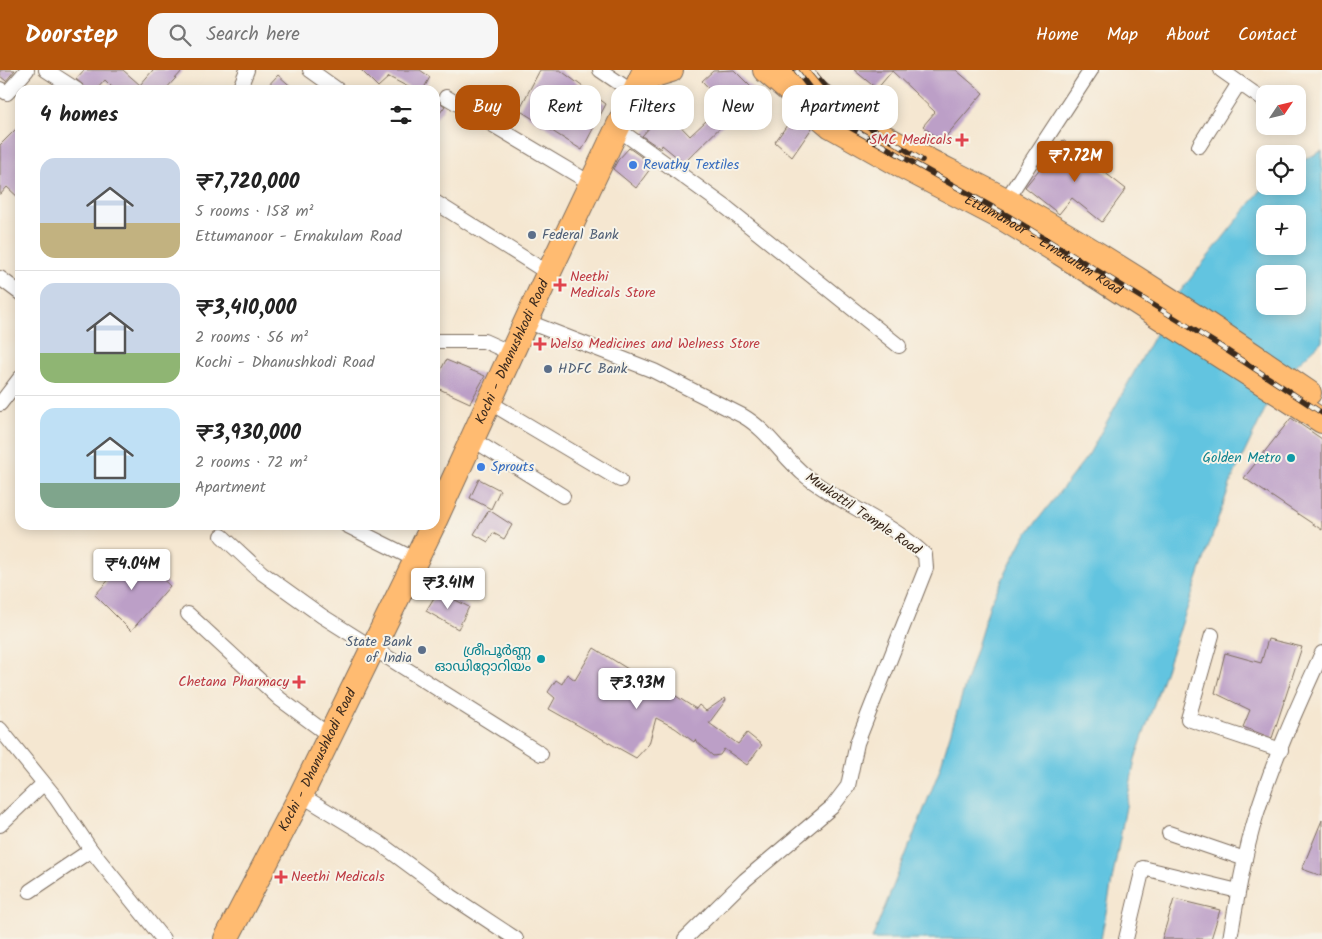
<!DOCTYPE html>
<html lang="en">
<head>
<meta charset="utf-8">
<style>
  :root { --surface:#fff; --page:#f6f6f6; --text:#222; --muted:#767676; --line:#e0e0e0; --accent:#b45309 }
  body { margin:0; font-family:Kalam,"Noto Sans Malayalam",sans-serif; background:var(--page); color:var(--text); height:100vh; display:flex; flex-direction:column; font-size:19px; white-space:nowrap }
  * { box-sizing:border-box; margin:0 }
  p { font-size:16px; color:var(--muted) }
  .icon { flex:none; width:28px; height:28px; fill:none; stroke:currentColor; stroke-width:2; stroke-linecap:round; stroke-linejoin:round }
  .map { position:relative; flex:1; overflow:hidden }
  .panel { position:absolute; left:15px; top:15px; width:425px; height:445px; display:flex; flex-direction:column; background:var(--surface); border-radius:15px; box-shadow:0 2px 12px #0003 }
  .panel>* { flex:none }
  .hud { position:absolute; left:455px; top:15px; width:475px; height:45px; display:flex; gap:10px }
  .needle { width:32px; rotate:55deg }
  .controls { position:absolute; left:1256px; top:15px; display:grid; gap:10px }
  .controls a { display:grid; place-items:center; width:50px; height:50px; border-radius:10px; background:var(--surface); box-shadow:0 2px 12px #0003; font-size:25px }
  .price { position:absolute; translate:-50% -42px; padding:0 11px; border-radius:5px; background:#fff; color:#222; font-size:16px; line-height:32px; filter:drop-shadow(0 1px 2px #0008) }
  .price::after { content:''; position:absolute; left:50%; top:30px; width:15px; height:11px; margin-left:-8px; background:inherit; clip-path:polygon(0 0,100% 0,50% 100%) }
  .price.on { background:var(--accent); color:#fff }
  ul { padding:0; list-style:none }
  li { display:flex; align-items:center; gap:15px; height:125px; padding:0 25px }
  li+li { border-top:1px solid var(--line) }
  li span { display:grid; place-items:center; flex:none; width:140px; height:100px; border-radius:15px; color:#555 }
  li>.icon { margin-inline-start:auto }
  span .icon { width:60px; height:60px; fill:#fffc; stroke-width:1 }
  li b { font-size:21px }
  h2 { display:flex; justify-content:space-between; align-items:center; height:60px; padding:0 25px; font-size:21px }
  .pill { padding:0 18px; border-radius:15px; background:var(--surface); box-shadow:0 2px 12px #0003; font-size:18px; line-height:45px }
  .pill.on { background:var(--accent); color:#fff }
  header { display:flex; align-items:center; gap:30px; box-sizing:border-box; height:70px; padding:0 25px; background:var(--accent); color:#fff }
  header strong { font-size:24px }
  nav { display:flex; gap:28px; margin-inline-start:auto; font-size:18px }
  .search { width:350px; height:45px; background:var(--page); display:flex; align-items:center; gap:12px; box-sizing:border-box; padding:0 18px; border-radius:15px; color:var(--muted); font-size:19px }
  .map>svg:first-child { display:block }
  .water { fill:#62c4e0; stroke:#4e777f; fill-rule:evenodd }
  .building { fill:#bc9fc7 }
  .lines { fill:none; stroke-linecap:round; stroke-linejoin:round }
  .minor-casing { stroke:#7c6c5d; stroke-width:16 }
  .trunk-casing { stroke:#7c6c5d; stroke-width:26 }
  .minor { stroke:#fff; stroke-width:14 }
  .trunk { stroke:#ffbb71; stroke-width:24 }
  .rail-casing { stroke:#3b2a1e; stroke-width:5.5 }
  .rail { stroke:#f7f3e8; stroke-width:4; stroke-dasharray:11; stroke-linecap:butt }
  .health-dot { fill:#e0444e; stroke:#f7f3e8; stroke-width:2 }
  .shop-dot { fill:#3f7fe0; stroke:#f7f3e8; stroke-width:2 }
  .service-dot { fill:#5c6f8a; stroke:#f7f3e8; stroke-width:2 }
  .culture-dot { fill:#0f9aa8; stroke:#f7f3e8; stroke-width:2 }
  .labels { text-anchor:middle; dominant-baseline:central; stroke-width:4; stroke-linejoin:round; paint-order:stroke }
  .health-label { font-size:14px; fill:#be3a42; stroke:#f7f3e8; text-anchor:start }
  .shop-label { font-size:14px; fill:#366cbe; stroke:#f7f3e8; text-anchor:start }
  .service-label { font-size:14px; fill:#4e5e75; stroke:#f7f3e8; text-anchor:start }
  .street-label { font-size:14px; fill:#3b2a1e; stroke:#f7f3e8 }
  .culture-label { font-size:14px; fill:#0d838f; stroke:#f7f3e8; text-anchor:end }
</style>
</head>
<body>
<header>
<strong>Doorstep</strong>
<div class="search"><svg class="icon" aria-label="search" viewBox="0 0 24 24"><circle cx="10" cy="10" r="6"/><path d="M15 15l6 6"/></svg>Search here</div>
<nav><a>Home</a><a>Map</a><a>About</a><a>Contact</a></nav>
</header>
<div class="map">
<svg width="1322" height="869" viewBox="0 0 1322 869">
  <rect width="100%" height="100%" fill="#f7f3e8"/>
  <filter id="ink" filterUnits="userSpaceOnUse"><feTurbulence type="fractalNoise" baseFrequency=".02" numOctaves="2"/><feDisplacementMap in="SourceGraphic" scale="10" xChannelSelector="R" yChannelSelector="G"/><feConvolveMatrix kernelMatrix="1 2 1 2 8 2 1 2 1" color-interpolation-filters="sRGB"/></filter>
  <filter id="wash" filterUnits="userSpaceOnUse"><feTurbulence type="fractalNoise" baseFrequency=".0096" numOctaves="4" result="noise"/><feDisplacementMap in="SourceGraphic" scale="20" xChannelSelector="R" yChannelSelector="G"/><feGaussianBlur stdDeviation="1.12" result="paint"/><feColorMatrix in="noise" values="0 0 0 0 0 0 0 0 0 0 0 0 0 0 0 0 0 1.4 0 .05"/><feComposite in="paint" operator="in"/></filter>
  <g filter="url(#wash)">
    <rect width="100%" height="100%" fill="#f5e7d1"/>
    <path class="water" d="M1322,81V271L1278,312L1232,409L1135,689L1101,869H872L938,704L990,534L1023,469L1089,384L1175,228L1265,115L1298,116V93ZM1265,144H1298V176H1265ZM1265,204H1298V236H1265Z"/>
    <g id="blocks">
      <g class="building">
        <polygon points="0,0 15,0 6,11 0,6"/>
        <polygon points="84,0 123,0 140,15 153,0 183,0 165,20 115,20 105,10 96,20 86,20 84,16 76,9"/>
        <polygon points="361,0 420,0 430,7 424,18 412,19 389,7 378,17"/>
        <polygon points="540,0 560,0 606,34 582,80 519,40"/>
        <polygon points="734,0 756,22 684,93 662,75 661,79 642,66 665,40 690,66 724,34 702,11 713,1"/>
        <polygon points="854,0 956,0 983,23 941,72 923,56 935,42 892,1 877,19"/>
        <polygon points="278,5 295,20 264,20"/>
        <polygon points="435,24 439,32 445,36 435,50"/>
        <polygon points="795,44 812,58 792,87 775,72"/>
        <polygon points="20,55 20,129 7,117 0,125 0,75"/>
        <polygon points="1063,70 1126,119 1102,152 1072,128 1059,144 1025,117"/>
        <polygon points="629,78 653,95 636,118 613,99 618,90"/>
        <polygon points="446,290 485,306 470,333 435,317 435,311"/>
        <polygon points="1291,348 1322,369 1322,460 1244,408"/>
        <polygon points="479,409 500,420 491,439 470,428"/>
        <polygon points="489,440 512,455 504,469 493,463 488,472 474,464"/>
        <polygon points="134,482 170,516 131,561 95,525"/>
        <polygon points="438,521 469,537 458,559 426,541"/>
        <polygon points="1268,569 1302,577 1272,668 1243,657 1250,640 1215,623 1225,583 1261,593"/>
        <polygon points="594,578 644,609 647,604 663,613 662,617 696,639 699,635 706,641 725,628 726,630 709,653 738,674 747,663 762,675 747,695 724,679 720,685 713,686 695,670 694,672 675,658 656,648 649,674 636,688 549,639 555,628 548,622 556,610 562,614 567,604 575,610"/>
        <polygon points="1322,750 1322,806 1302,799"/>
        <polygon points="1174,829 1220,840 1211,869 1162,869"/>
      </g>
    </g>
  </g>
  <g filter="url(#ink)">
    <use href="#blocks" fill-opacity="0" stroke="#7c6c5d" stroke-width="1"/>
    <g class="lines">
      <defs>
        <g id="minor">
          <polyline points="46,0 77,20"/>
          <polyline points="310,0 338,20"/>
          <polyline points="600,0 634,23"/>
          <polyline points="1221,0 1265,31"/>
          <polyline points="0,19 7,23 27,0"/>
          <polyline points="239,20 247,0"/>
          <polyline points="446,27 592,114"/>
          <polyline points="618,59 727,138 899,276"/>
          <polyline points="1199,76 1239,13"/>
          <polyline points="1006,130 1091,0"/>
          <polyline points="435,132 548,203"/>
          <polyline points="0,208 20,223"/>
          <path d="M526,251L654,301L743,346C769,361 783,388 807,407C844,436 891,452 925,485L926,498L857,673L848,716L832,737L745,810L685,869"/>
          <polyline points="435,271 484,271 511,283"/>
          <polyline points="489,332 620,410"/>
          <polyline points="0,334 20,308"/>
          <polyline points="472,369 563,426"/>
          <polyline points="346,455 416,490"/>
          <polyline points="222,466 262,503 322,546 541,684"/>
          <polyline points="188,544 280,629 330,666"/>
          <polyline points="1212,565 1188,649 1281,680"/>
          <polyline points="0,659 56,728 91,780 163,869"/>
          <polyline points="301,725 378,772 451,826 516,869"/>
          <polyline points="0,755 43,714"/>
          <polyline points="1169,763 1245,789"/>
          <polyline points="30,821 91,780"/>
          <polyline points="1126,869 1143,798 1238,821"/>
          <path d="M1230,869C1237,828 1244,786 1256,746C1273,690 1298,636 1322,583"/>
        </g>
        <g id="trunk">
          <path id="s1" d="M765,0L831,56L902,96L1004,149L1060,183L1322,351"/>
          <path d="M792,0C856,63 942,94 1018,137C1118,194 1214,258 1309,323"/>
          <polyline points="641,9 671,0"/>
          <path id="s2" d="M435,450L542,217L645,0"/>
          <path id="s3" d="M226,869L301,725L433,455"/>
        </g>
      </defs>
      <use href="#minor" class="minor-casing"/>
      <use href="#trunk" class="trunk-casing"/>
      <use href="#minor" class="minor"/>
      <use href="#trunk" class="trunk"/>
      <defs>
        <g id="rail">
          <polyline points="796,0 815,25 846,55 1010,147 1217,274 1322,343"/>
          <polyline points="812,0 848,44 922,90"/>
        </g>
      </defs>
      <use href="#rail" class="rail-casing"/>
      <use href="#rail" class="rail"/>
    </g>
  </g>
  <g class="health-dot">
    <path d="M959.5 62.5h5v5h5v5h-5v5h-5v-5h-5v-5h5z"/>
    <path d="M557.5 207.5h5v5h5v5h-5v5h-5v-5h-5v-5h5z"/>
    <path d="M537.5 266.5h5v5h5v5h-5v5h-5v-5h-5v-5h5z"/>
    <path d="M296.5 604.5h5v5h5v5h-5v5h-5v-5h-5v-5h5z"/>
    <path d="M278.5 799.5h5v5h5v5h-5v5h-5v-5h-5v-5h5z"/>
  </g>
  <g class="shop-dot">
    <circle cx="633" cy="95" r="5"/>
    <circle cx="481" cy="397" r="5"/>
  </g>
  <g class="service-dot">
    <circle cx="532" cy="165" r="5"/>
    <circle cx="548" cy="299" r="5"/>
    <circle cx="422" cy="580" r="5"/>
  </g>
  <g class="culture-dot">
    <circle cx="1291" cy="388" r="5"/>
    <circle cx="541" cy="589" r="5"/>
  </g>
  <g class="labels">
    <g class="health-label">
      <text x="952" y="70" text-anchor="end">SMC Medicals</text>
      <text x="570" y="207">Neethi<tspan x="570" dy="16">Medicals Store</tspan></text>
      <text x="550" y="274">Welso Medicines and Welness Store</text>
      <text x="289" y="612" text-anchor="end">Chetana Pharmacy</text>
      <text x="291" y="807">Neethi Medicals</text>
    </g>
    <g class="shop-label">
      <text x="643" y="95">Revathy Textiles</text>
      <text x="491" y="397">Sprouts</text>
    </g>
    <g class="service-label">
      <text x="542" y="165">Federal Bank</text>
      <text x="558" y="299">HDFC Bank</text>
      <text x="412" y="572" text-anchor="end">State Bank<tspan x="412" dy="16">of India</tspan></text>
    </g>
    <g class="street-label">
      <text stroke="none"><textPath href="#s1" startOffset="330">Ettumanoor - Ernakulam Road</textPath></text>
      <text stroke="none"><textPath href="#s2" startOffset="185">Kochi - Dhanushkodi Road</textPath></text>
      <text transform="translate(863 444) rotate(34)">Muukottil Temple Road</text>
      <text stroke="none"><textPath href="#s3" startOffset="201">Kochi - Dhanushkodi Road</textPath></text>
    </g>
    <g class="culture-label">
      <text x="1281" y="388">Golden Metro</text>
      <text x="531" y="581">ശ്രീപൂർണ്ണ<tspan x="531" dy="16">ഓഡിറ്റോറിയം</tspan></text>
    </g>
  </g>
</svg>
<div class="controls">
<a><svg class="needle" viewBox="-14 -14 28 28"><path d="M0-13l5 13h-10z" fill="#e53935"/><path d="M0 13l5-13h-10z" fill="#767676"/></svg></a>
<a><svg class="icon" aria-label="locate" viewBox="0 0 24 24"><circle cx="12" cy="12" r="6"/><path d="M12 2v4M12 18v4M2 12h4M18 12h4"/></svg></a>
<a>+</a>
<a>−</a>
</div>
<b class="price on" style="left:1075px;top:113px">₹7.72M</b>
<b class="price" style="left:132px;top:521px">₹4.04M</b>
<b class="price" style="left:448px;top:540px">₹3.41M</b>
<b class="price" style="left:637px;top:640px">₹3.93M</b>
<div class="hud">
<a class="pill on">Buy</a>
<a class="pill">Rent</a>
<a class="pill">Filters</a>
<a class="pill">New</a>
<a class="pill">Apartment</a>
</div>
<section class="panel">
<h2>4 homes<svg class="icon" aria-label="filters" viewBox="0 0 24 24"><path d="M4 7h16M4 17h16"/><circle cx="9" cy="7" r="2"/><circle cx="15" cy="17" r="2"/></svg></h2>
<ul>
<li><span style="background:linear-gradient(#c9d6e8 65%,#c2b280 0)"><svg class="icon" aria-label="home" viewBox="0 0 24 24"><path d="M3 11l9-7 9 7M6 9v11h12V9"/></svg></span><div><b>₹7,720,000</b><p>5 rooms · 158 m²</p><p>Ettumanoor - Ernakulam Road</p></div></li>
<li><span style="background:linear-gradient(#c9d6e8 70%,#8fb573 0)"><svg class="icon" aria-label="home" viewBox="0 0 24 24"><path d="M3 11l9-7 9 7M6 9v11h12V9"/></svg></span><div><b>₹3,410,000</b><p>2 rooms · 56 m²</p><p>Kochi - Dhanushkodi Road</p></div></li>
<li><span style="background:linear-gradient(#bfe0f5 75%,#7fa58c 0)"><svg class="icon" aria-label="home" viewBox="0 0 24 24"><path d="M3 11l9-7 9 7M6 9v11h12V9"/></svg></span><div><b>₹3,930,000</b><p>2 rooms · 72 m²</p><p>Apartment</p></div></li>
</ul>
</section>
</div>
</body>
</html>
